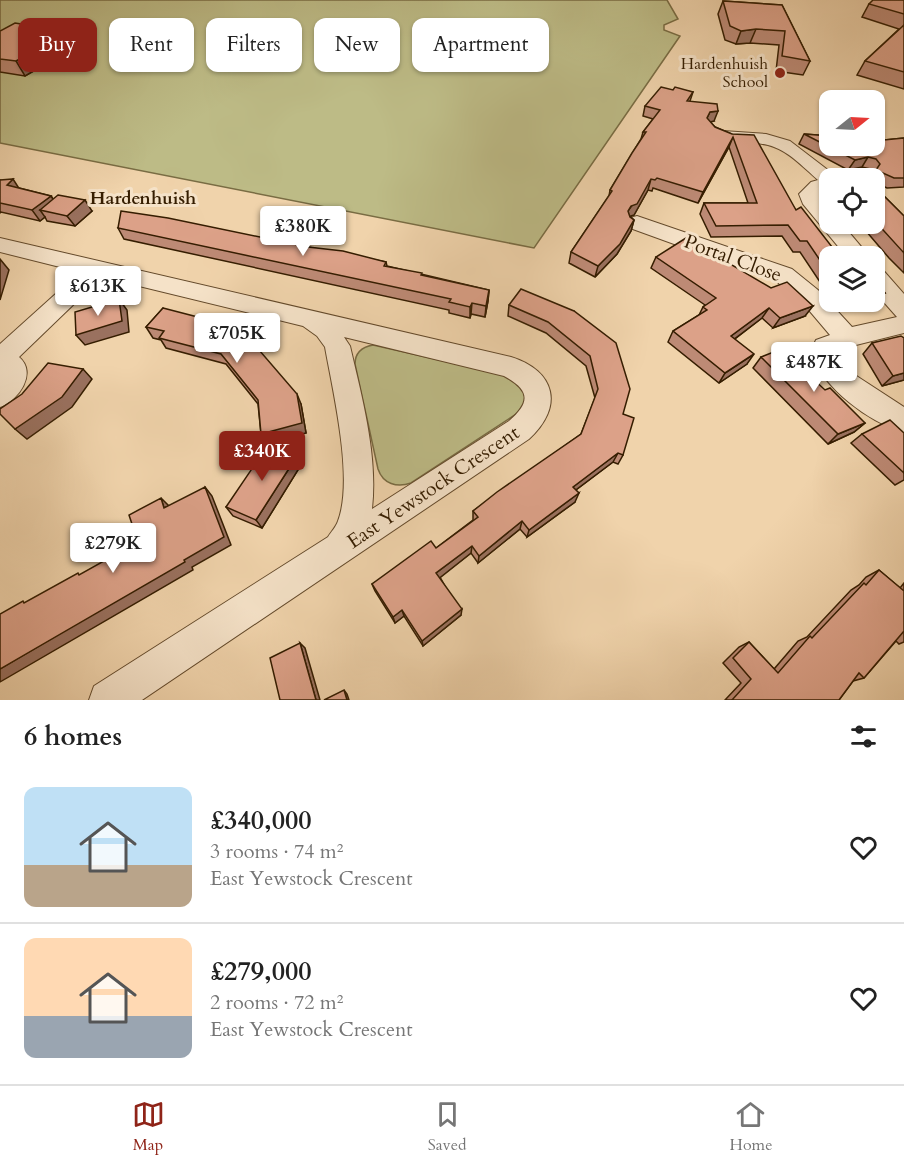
<!DOCTYPE html>
<html lang="en">
<head>
<meta charset="utf-8">
<style>
  :root { --surface:#fff; --page:#f6f6f6; --text:#222; --muted:#767676; --line:#e0e0e0; --accent:#8f2418 }
  body { margin:0; font-family:Cardo,serif; background:var(--page); color:var(--text); height:100vh; display:flex; flex-direction:column; font-size:22px; white-space:nowrap }
  * { box-sizing:border-box; margin:0 }
  p { font-size:20px; color:var(--muted) }
  .icon { flex:none; width:33px; height:33px; fill:none; stroke:currentColor; stroke-width:2; stroke-linecap:round; stroke-linejoin:round }
  .map { position:relative; height:700px; overflow:hidden }
  .sheet { display:flex; flex-direction:column; background:var(--surface); flex:1 }
  .sheet>* { flex:none }
  .banner { position:absolute; left:18px; top:18px; width:600px; height:54px; display:flex; gap:12px }
  .needle { width:39px; rotate:72deg }
  .fabs { position:absolute; left:819px; top:90px; display:grid; gap:12px }
  .fabs a { display:grid; place-items:center; width:66px; height:66px; border-radius:12px; background:var(--surface); box-shadow:0 2px 4px #0004; font-size:30px }
  .price { position:absolute; translate:-50% -51px; padding:0 14px; border-radius:6px; background:#fff; color:#222; font-size:20px; line-height:39px; filter:drop-shadow(0 2px 3px #0008) }
  .price::after { content:''; position:absolute; left:50%; top:36px; width:18px; height:14px; margin-left:-9px; background:inherit; clip-path:polygon(0 0,100% 0,50% 100%) }
  .price.selected { background:var(--accent); color:#fff }
  ul { padding:0; list-style:none }
  li { display:flex; align-items:center; gap:18px; height:150px; padding:0 24px }
  li+li { border-top:2px solid var(--line) }
  li span { display:grid; place-items:center; flex:none; width:168px; height:120px; border-radius:12px; color:#555 }
  li>.icon { margin-inline-start:auto }
  span .icon { width:72px; height:72px; fill:#fffc; stroke-width:1 }
  li b { font-size:26px }
  h2 { display:flex; justify-content:space-between; align-items:center; height:72px; padding:0 24px; font-size:26px }
  .tag { padding:0 21px; border-radius:12px; background:var(--surface); box-shadow:0 2px 4px #0004; font-size:21px; line-height:54px }
  .tag.selected { background:var(--accent); color:#fff }
  .dock { display:flex; justify-content:space-around; align-items:center; height:84px; border-top:2px solid var(--line); background:var(--surface); font-size:16px; color:var(--muted) }
  .dock a { display:grid; justify-items:center; gap:3px }
  .dock .selected { color:var(--accent) }
  .map>svg:first-child { display:block }
  .green { fill:#bdbb86; stroke:#796c43; stroke-width:1.5 }
  .lines { fill:none; stroke-linecap:round; stroke-linejoin:round }
  .street-casing { stroke:#644a2b; stroke-width:2 }
  .street { fill:#f5e2c8; fill-rule:evenodd }
  .wall { fill:#bd8a75; stroke:#351d00; stroke-width:1.5 }
  .shaded-wall { fill:#9a715f; stroke:#351d00; stroke-width:1.5 }
  .building { fill:#dca188; stroke:#351d00; stroke-width:1.5 }
  .poi-dot { fill:#8f2418; stroke:#f5e2c8; stroke-width:2 }
  .labels { text-anchor:middle; dominant-baseline:central; stroke-width:6; stroke-linejoin:round; paint-order:stroke }
  .far-poi-label { font-size:16px; fill:#351d00; stroke:#f5e2c8; text-anchor:end }
  .far-quarter-label { font-size:18px; font-weight:bold; fill:#351d00; stroke:#f5e2c8 }
  .street-label { font-size:20px; fill:#351d00; stroke:#f5e2c8 }
</style>
</head>
<body>
<div class="map">
<svg width="904" height="700" viewBox="0 0 904 700">
  <rect width="100%" height="100%" fill="#f0d3ab"/>
  <filter id="stains"><feTurbulence type="fractalNoise" baseFrequency=".00333" numOctaves="4"/><feColorMatrix values="0 0 0 0 .2 0 0 0 0 .09 0 0 0 0 .02 0 0 0 .5 -.17"/></filter>
  <radialGradient id="worn" r=".72"><stop offset=".6" stop-color="#630" stop-opacity="0"/><stop offset="1" stop-color="#630" stop-opacity=".3"/></radialGradient>
  <g class="green">
    <polygon points="0,0 667,0 678,19 664,25 664,30 680,36 534,248 0,143"/>
    <path d="M373,345L514,377L529,395L521,411L411,483C397,488 383,484 378,469L355,364C355,352 362,347 373,345Z"/>
  </g>
  <g class="lines">
    <defs>
      <g id="street">
        <path d="M723,131L766,134L790,141L837,177L839,174L862,169L869,171L871,175L869,178H830V189L819,195L830,210V224H842L869,256H846L803,204L799,194L811,182L818,180C803,167 788,150 768,145C752,141 734,144 717,140L714,136L717,132Z"/>
        <path d="M637,216L792,269L818,290L852,327L897,317L874,291V267L882,269L904,294V333L852,346L836,353L855,375L904,407V433C866,420 826,390 810,353L816,340L830,335L802,302L776,281L630,228L627,223L630,218Z"/>
        <path d="M0,238L511,357C556,371 564,407 529,439L142,700H89L94,686L328,537C331,532 336,527 338,521C354,479 333,392 325,347L317,336L303,326L102,277L19,357C38,373 18,401 0,407V344L80,272L0,252ZM344,337L504,376C530,390 531,402 509,421L372,509C378,455 362,398 350,346Z"/>
      </g>
    </defs>
    <use href="#street" class="street-casing"/>
    <use href="#street" class="street"/>
  </g>
  <g class="wall">
    <polygon points="904,0 904,89 857,75 865,61 899,29 862,17 869,4"/>
    <polygon points="723,1 782,5 810,61 803,75 776,71 779,45 750,43 736,44 725,40 718,14"/>
    <polygon points="0,31 77,46 25,76 0,72"/>
    <polygon points="673,90 693,92 690,101 714,121 710,122 715,127 732,134 796,210 830,256 830,297 800,252 793,252 782,236 711,237 700,214 704,203 748,203 729,147 698,203 653,188 652,191 648,190 634,215 630,216 634,220 631,231 617,254 595,277 569,263 571,252 609,196 610,190 641,139 643,132 653,119 643,116 645,106"/>
    <polygon points="804,134 884,140 904,138 904,187 887,188 874,182 874,178 870,178 873,174 870,169 862,167 848,170 799,144"/>
    <polygon points="0,180 19,188 51,196 53,199 92,211 75,226 47,221 45,217 40,221 1,212 0,213"/>
    <polygon points="874,186 904,216 904,273 889,258 860,224 874,224"/>
    <polygon points="118,228 308,247 386,262 387,266 489,290 488,301 485,317 471,314 470,318 449,313 449,310 124,239"/>
    <polygon points="656,257 805,316 773,328 762,318 735,339 747,364 719,383 668,342 673,331 699,315 703,307 705,305 651,268"/>
    <polygon points="874,278 885,293 876,303 833,303 832,302 874,302"/>
    <polygon points="509,305 574,311 623,414 623,455 618,464 613,462 576,490 575,502 527,537 520,529 478,563 471,553 440,577 461,615 423,646 404,616 395,623 375,591 372,584 436,548 473,520 473,511 581,434 595,398 586,366 546,333 508,316"/>
    <polygon points="163,308 301,404 306,433 266,443 261,434 258,404 226,364 166,348 161,340 153,338 146,327"/>
    <polygon points="904,338 904,380 882,386 863,354 872,343"/>
    <polygon points="761,357 865,423 854,432 828,444 753,368"/>
    <polygon points="904,433 904,480 895,485 851,443 862,434"/>
    <polygon points="297,456 301,465 262,528 233,516 226,507"/>
    <polygon points="879,570 900,588 904,583 904,642 899,644 896,641 864,678 853,681 839,700 725,700 741,683 723,663 739,647 749,642 774,669 798,641 807,637 851,590 859,585 866,577"/>
  </g>
  <g class="shaded-wall">
    <polygon points="756,29 750,43 736,44 741,31"/>
    <polygon points="70,32 77,46 25,76 16,61"/>
    <polygon points="718,111 714,121 706,123 707,118 710,112"/>
    <polygon points="733,137 729,147 698,203 703,192"/>
    <polygon points="868,157 862,167 848,170 855,160"/>
    <polygon points="13,179 20,190 7,185"/>
    <polygon points="651,179 648,190 634,215 628,217 628,211"/>
    <polygon points="51,196 58,207 40,210 45,217 40,221 32,210"/>
    <polygon points="85,200 92,211 75,226 67,216"/>
    <polygon points="634,220 631,231 617,254 595,277 598,266"/>
    <polygon points="0,259 9,270 0,300"/>
    <polygon points="489,290 488,301 485,317 486,306"/>
    <polygon points="119,299 127,310 129,332 85,345 76,335"/>
    <polygon points="472,303 471,314 470,318 470,307"/>
    <polygon points="813,306 805,316 773,328 780,318"/>
    <polygon points="769,308 762,318 725,346 731,336"/>
    <polygon points="754,354 747,364 719,383 725,373"/>
    <polygon points="83,369 92,379 72,407 27,439 15,429"/>
    <polygon points="904,373 904,380 882,386 893,376"/>
    <polygon points="297,394 301,404 306,433 266,443 261,434"/>
    <polygon points="865,423 854,432 828,444 838,434"/>
    <polygon points="618,453 613,462 569,495 573,487"/>
    <polygon points="297,456 301,465 262,528 256,520"/>
    <polygon points="205,487 212,496 231,545 192,567 193,570 0,682 0,669 184,560"/>
    <polygon points="579,493 575,502 527,537 529,530"/>
    <polygon points="161,498 169,506 164,508"/>
    <polygon points="522,521 520,529 478,563 479,556"/>
    <polygon points="472,546 471,553 437,580 436,573"/>
    <polygon points="462,609 461,615 423,646 422,641"/>
    <polygon points="402,610 404,616 395,623 393,617"/>
    <polygon points="300,643 305,648 320,700 316,700"/>
    <polygon points="344,690 347,694 349,700 347,700"/>
  </g>
  <g class="building">
    <polygon points="873,0 904,0 904,14 869,4"/>
    <polygon points="723,1 782,5 810,61 782,56 785,31 756,29 741,31 730,26"/>
    <polygon points="15,23 70,32 16,61 0,59 0,31"/>
    <polygon points="904,25 904,72 865,61"/>
    <polygon points="661,87 673,90 675,87 693,92 687,101 717,104 718,111 710,112 707,118 715,127 732,134 754,135 796,210 801,207 839,256 830,256 830,275 807,241 800,241 788,225 716,226 704,203 757,203 733,137 703,192 657,178 655,180 651,179 637,204 631,206 628,211 630,217 634,220 620,244 598,266 571,252 612,191 610,190 632,153 646,132 643,132 660,110 645,106"/>
    <polygon points="804,134 830,136 830,146 874,146 874,138 883,138 884,140 904,138 904,178 894,178 876,170 880,164 876,159 868,157 855,160"/>
    <polygon points="13,179 7,185 51,196 32,210 0,203 0,180"/>
    <polygon points="874,186 904,216 904,253 874,220"/>
    <polygon points="58,195 85,200 67,216 40,210"/>
    <polygon points="121,211 168,218 308,247 343,251 386,262 384,266 422,273 421,275 489,290 486,306 472,303 470,307 449,302 451,299 118,228"/>
    <polygon points="686,238 771,288 787,282 813,306 780,318 769,308 731,336 754,354 725,373 673,331 707,310 703,307 716,298 656,257"/>
    <polygon points="874,278 885,293 874,293"/>
    <polygon points="521,289 574,311 616,343 630,389 623,414 634,418 623,455 618,453 573,487 579,493 529,530 522,521 479,556 472,546 436,573 462,609 422,641 402,610 393,617 372,584 431,541 436,548 478,517 473,511 497,492 581,434 598,389 590,356 548,322 509,305"/>
    <polygon points="119,299 122,321 76,335 75,312"/>
    <polygon points="163,308 240,328 297,394 302,423 261,434 258,400 221,354 159,338 164,331 146,327"/>
    <polygon points="901,336 904,338 904,373 893,376 872,343"/>
    <polygon points="781,349 825,390 830,388 865,423 838,434 761,357"/>
    <polygon points="48,363 83,369 62,397 15,429 0,414 0,409 22,394"/>
    <polygon points="890,420 904,433 904,473 862,434"/>
    <polygon points="268,445 297,456 256,520 226,507"/>
    <polygon points="205,487 224,537 184,560 185,562 0,669 0,614 23,601 24,603 78,573 79,575 138,542 129,515 161,498 164,508"/>
    <polygon points="879,570 904,591 904,631 864,678 859,673 839,700 732,700 751,679 733,658 749,642 778,673 810,636 812,638 864,583 866,585"/>
    <polygon points="300,643 316,700 280,700 270,658"/>
    <polygon points="344,690 347,700 324,700"/>
  </g>
  <circle class="poi-dot" cx="780" cy="73" r="6"/>
  <g class="labels">
    <g class="far-poi-label">
      <text x="768" y="64">Hardenhuish<tspan x="768" dy="18">School</tspan></text>
    </g>
    <g class="far-quarter-label">
      <text x="143" y="198">Hardenhuish</text>
    </g>
    <g class="street-label">
      <text transform="translate(733 258) rotate(20)">Portal Close</text>
      <text transform="translate(433 487) rotate(-34)">East Yewstock Crescent</text>
    </g>
  </g>
  <rect width="100%" height="100%" filter="url(#stains)"/>
  <rect width="100%" height="100%" fill="url(#worn)"/>
</svg>
<div class="fabs">
<a><svg class="needle" viewBox="-14 -14 28 28"><path d="M0-13l5 13h-10z" fill="#e53935"/><path d="M0 13l5-13h-10z" fill="#767676"/></svg></a>
<a><svg class="icon" aria-label="locate" viewBox="0 0 24 24"><circle cx="12" cy="12" r="6"/><path d="M12 2v4M12 18v4M2 12h4M18 12h4"/></svg></a>
<a><svg class="icon" aria-label="layers" viewBox="0 0 24 24"><path d="M12 4l9 5-9 5-9-5zM3 14l9 5 9-5"/></svg></a>
</div>
<b class="price" style="left:303px;top:257px">£380K</b>
<b class="price" style="left:98px;top:317px">£613K</b>
<b class="price" style="left:237px;top:364px">£705K</b>
<b class="price" style="left:814px;top:393px">£487K</b>
<b class="price selected" style="left:262px;top:482px">£340K</b>
<b class="price" style="left:113px;top:574px">£279K</b>
<div class="banner">
<a class="tag selected">Buy</a>
<a class="tag">Rent</a>
<a class="tag">Filters</a>
<a class="tag">New</a>
<a class="tag">Apartment</a>
</div>
</div>
<section class="sheet">
<h2>6 homes<svg class="icon" aria-label="filters" viewBox="0 0 24 24"><path d="M4 7h16M4 17h16"/><circle cx="9" cy="7" r="2"/><circle cx="15" cy="17" r="2"/></svg></h2>
<ul>
<li><span style="background:linear-gradient(#bfe0f5 65%,#b9a48a 0)"><svg class="icon" aria-label="home" viewBox="0 0 24 24"><path d="M3 11l9-7 9 7M6 9v11h12V9"/></svg></span><div><b>£340,000</b><p>3 rooms · 74 m²</p><p>East Yewstock Crescent</p></div><svg class="icon" aria-label="heart" viewBox="0 0 24 24"><path d="M12 20l-8-8c-3-5 5-10 8-4 3-6 11-1 8 4z"/></svg></li>
<li><span style="background:linear-gradient(#ffd9b3 65%,#9aa5b1 0)"><svg class="icon" aria-label="home" viewBox="0 0 24 24"><path d="M3 11l9-7 9 7M6 9v11h12V9"/></svg></span><div><b>£279,000</b><p>2 rooms · 72 m²</p><p>East Yewstock Crescent</p></div><svg class="icon" aria-label="heart" viewBox="0 0 24 24"><path d="M12 20l-8-8c-3-5 5-10 8-4 3-6 11-1 8 4z"/></svg></li>
</ul>
</section>
<nav class="dock">
<a class="selected"><svg class="icon" aria-label="map" viewBox="0 0 24 24"><path d="M3 6l6-2 6 2 6-2v14l-6 2-6-2-6 2zM9 4v14M15 6v14"/></svg>Map</a>
<a><svg class="icon" aria-label="saved" viewBox="0 0 24 24"><path d="M7 4h10v16l-5-4-5 4z"/></svg>Saved</a>
<a><svg class="icon" aria-label="home" viewBox="0 0 24 24"><path d="M3 11l9-7 9 7M6 9v11h12V9"/></svg>Home</a>
</nav>
</body>
</html>
